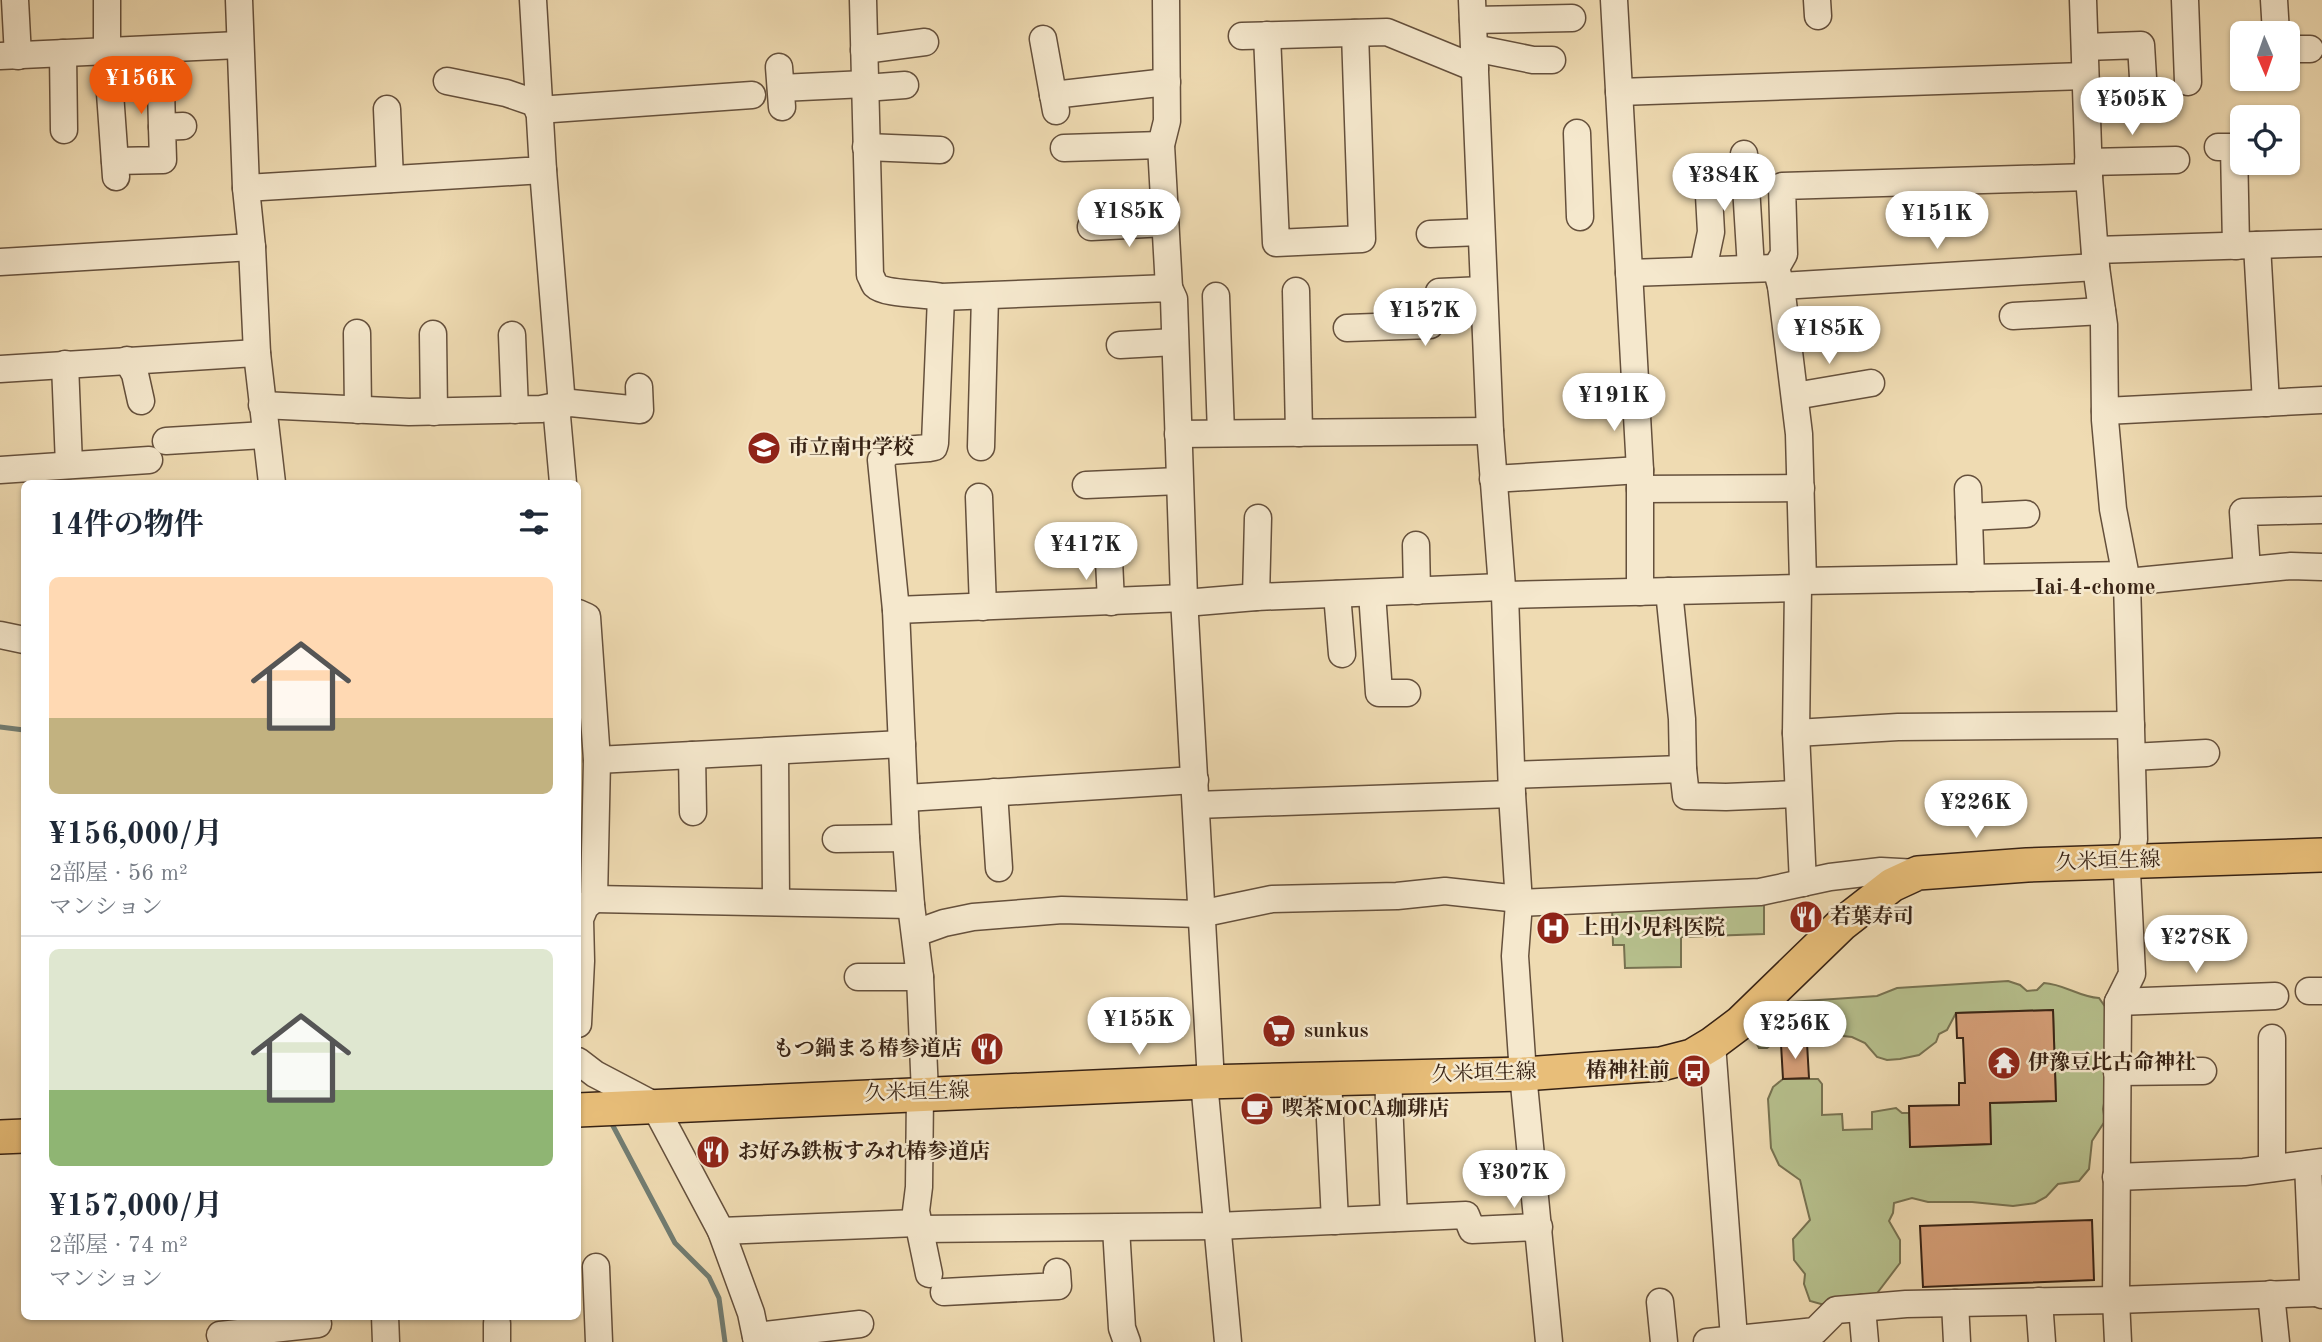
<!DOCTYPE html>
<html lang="ja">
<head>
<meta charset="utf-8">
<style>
  :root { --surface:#fff; --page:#f2f2f3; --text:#1f2937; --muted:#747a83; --line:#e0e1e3; --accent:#ea580c }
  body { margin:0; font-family:"Old Standard TT","Noto Serif JP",serif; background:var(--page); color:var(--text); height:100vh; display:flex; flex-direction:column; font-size:26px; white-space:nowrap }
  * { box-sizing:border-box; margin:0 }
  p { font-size:23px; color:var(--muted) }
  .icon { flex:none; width:38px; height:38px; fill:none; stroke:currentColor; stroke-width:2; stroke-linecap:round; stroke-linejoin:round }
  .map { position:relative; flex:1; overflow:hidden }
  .drawer { position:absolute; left:21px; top:480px; width:560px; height:840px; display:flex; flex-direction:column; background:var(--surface); border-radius:10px; box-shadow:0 2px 5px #0004 }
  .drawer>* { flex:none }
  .needle { width:46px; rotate:178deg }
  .controls { position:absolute; left:2230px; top:21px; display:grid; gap:14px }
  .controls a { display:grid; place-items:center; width:70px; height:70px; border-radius:10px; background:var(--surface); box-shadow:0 2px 5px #0004; font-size:35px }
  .price { position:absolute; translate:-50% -60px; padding:0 16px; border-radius:24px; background:#fff; color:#222; font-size:23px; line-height:46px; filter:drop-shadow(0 2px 4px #0008) }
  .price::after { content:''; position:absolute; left:50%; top:42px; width:21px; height:16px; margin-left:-10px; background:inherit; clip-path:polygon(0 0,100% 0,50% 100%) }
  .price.active { background:var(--accent); color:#fff }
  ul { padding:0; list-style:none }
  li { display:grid; align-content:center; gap:14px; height:371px; padding:0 28px }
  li+li { border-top:2px solid var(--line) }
  li span { display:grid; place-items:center; height:217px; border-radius:10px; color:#555 }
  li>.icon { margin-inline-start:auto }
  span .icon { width:126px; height:126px; fill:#fffc; stroke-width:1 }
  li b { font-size:30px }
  h2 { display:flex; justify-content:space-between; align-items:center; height:84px; padding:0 28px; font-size:30px }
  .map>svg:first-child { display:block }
  .green { fill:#b7c18e; stroke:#777251; stroke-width:2 }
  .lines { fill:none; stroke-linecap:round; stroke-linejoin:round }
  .stream { stroke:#727d72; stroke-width:5 }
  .building { fill:#d7a079; stroke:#372214; stroke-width:2 }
  .minor-casing { stroke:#65503c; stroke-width:29 }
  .major-casing { stroke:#372214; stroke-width:36 }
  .minor { stroke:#f5e8cd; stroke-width:26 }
  .major { stroke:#e8be79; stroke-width:33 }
  .labels { text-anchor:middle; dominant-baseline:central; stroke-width:5; stroke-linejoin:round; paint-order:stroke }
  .poi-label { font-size:21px; font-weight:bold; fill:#372214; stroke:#f5e8cd; text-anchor:start }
  .street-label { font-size:21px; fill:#372214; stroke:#f5e8cd }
  .neighbourhood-label { font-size:23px; font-weight:bold; fill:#372214; stroke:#f5e8cd }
</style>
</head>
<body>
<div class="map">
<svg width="2322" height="1342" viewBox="0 0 2322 1342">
  <rect width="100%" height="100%" fill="#efdbb2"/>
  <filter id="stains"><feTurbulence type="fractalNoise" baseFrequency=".00286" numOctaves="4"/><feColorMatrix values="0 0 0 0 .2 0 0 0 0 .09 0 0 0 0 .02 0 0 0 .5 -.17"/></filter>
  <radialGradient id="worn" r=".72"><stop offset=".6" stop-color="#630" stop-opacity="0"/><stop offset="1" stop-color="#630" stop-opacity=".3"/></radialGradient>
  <g class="green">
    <polygon points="1764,901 1764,934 1681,937 1681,967 1625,968 1624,945 1613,945 1612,906"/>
    <path d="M2008,981L2020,985L2027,991L2037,990L2044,983C2064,984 2079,997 2099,998L2106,1008L2109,1077L2103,1109L2105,1121L2092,1141L2089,1169L2079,1181L2058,1184L2046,1197L2035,1203L2013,1206L1972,1202H1928L1912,1198L1894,1203L1893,1213L1889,1221L1900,1240V1263L1875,1296L1856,1303L1821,1304L1810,1301L1804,1284L1805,1274L1794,1260L1793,1239L1810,1220L1800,1180L1779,1165L1771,1148L1768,1099L1773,1087L1783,1079H1818L1822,1084V1115L1842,1114L1843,1130L1872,1129V1112L1896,1108L1902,1113H1909L1911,1147L1991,1144L1990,1103L2056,1101L2053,1010L1956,1013L1947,1030L1939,1034L1936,1042L1919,1055L1900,1059L1887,1060L1877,1057L1865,1043L1852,1037L1816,1033L1810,1036L1807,1043L1771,1045L1767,1048H1759L1752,1035L1753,1026L1773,1007L1790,1002L1877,996L1897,988Z"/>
  </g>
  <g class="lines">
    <g class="stream">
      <polyline points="0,727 24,730"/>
      <polyline points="612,1124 675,1243 709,1277 719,1298 725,1342"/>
    </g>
  </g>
  <g class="building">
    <polygon points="2053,1010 2056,1101 1990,1103 1991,1144 1910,1147 1909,1106 1959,1105 1959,1083 1965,1083 1963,1038 1957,1038 1956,1013"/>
    <polygon points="1807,1043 1809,1078 1783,1079 1781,1044"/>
    <polygon points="2092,1220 2094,1280 1923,1287 1920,1226"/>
  </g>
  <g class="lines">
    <defs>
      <g id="minor">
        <polyline points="15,0 18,56"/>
        <polyline points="107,0 107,51 116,177"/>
        <polyline points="239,0 246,188 252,247 257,353 272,483"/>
        <path d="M863,0L870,275C872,278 873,282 875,285C885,295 925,293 941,297L1169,288L1174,299L1184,598L1211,1082"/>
        <polyline points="1166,0 1167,121 1161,145 1169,288"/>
        <polyline points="1472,0 1490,431 1502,587 1505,595 1512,794 1519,903 1515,956 1523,1074 1549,1342"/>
        <polyline points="1614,0 1640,470 1640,592"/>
        <polyline points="1817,0 1818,16"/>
        <polyline points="2083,0 2089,177 2096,267 2104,325 2105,420 2113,509 2127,582 2134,839 2127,872 2132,974 2118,1002 2116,1300 2118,1342"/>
        <polyline points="2185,0 2188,82"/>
        <polyline points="2274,0 2276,33"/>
        <polyline points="1473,20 1572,18"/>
        <polyline points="1267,35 1276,243 1362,239 1355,33"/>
        <polyline points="1242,36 1387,32 1475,68"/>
        <polyline points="1043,39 1056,111"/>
        <polyline points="2085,47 2141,45 2143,78"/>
        <polyline points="1474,48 1533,60 1552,60"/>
        <polyline points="2287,49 2310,49"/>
        <polyline points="864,50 925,42"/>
        <polyline points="63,53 64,130"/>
        <polyline points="0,56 239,45"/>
        <polyline points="779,67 782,107"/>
        <polyline points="447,81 506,93 538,104"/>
        <polyline points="781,88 865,84"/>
        <polyline points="865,88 905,85"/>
        <polyline points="161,89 162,127"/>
        <polyline points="1619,92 2085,76"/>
        <polyline points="1053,95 1167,82"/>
        <polyline points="387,109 390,179"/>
        <polyline points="538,110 752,95"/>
        <polyline points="1577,133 1580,217"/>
        <polyline points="866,147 940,150"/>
        <polyline points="2218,147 2234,147 2236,246"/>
        <polyline points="1064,148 1161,145"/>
        <polyline points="1744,154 1751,268"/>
        <polyline points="115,161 163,160 162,127 183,126"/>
        <polyline points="2088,162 2176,160"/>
        <polyline points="543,170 562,405"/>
        <polyline points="1692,177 1708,177 1711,232 1703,270"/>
        <polyline points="246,188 543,170 533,0"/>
        <polyline points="1091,227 1165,223"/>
        <polyline points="1430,234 1481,232"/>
        <polyline points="2257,245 2266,403"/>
        <polyline points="2095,250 2322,243"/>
        <polyline points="0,262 252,247"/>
        <polyline points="1629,273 1776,268"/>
        <polyline points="1781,286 2096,267"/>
        <polyline points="1296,291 1299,433"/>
        <polyline points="1216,296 1221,433"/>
        <polyline points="2013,316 2102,311"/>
        <polyline points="1347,328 1430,325 1429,315 1440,314 1439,292 1483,290"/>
        <polyline points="357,333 358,410"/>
        <polyline points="433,334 434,412"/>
        <polyline points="512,335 515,410"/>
        <polyline points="1120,345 1175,342"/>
        <polyline points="127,360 135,374 141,401"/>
        <polyline points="65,364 69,465"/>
        <polyline points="0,369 257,353"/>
        <polyline points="1795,396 1871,383"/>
        <polyline points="262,405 409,412 541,409 571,403 640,410 639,387"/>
        <polyline points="556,405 563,483"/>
        <polyline points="2105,411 2322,400"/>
        <polyline points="1178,434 1490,431"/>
        <polyline points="166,441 265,435"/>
        <polyline points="981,447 985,296"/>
        <polyline points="0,470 149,460"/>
        <polyline points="1493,479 1640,470"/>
        <polyline points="1086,485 1179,481"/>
        <polyline points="1640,489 1801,488"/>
        <polyline points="1968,489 1971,578"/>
        <polyline points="979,497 983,607"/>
        <polyline points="1969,517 2026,514"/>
        <polyline points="1416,545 1417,591"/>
        <polyline points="1109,560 1111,602"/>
        <polyline points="2247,570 2243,512 2322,510"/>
        <polyline points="1803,581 1799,434 1781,286 1776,268 1784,254 1782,186 2089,177"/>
        <polyline points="2127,582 2291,566 2322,567"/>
        <polyline points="1798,588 1796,733 1803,883"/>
        <polyline points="1669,591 1682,719 1683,769"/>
        <polyline points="1372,593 1379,693 1407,693"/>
        <polyline points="1337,594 1342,654"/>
        <polyline points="1505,595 1798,588 1803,581 2126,575"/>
        <polyline points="1256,597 1258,518"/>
        <polyline points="1185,603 1256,597 1502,587"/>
        <polyline points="896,610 1184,598"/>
        <polyline points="578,613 587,617 597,760 902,744"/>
        <polyline points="0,635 24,640"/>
        <polyline points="1796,733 1898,727 2131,725"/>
        <polyline points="775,751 776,902"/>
        <polyline points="692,755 693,812"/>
        <polyline points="2132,757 2206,753"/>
        <polyline points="1512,775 1683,769 1686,796 1726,797 1798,794"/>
        <polyline points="994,792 999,868"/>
        <polyline points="906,798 1195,780"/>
        <polyline points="1196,805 1512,794"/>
        <polyline points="836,839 906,838"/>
        <polyline points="594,899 911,905"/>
        <polyline points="1519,903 1760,892 1830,877 1881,871 1918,873"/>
        <polyline points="916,933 944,923 973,917 1062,910 1200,914 1272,899 1397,896 1445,891 1519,899"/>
        <polyline points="858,977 920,977"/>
        <polyline points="2309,991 2322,991"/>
        <polyline points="2118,1002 2275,996"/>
        <polyline points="578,1024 581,961 580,919 585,907 594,899 597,760"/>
        <polyline points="2272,1038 2272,1168"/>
        <polyline points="1712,1044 1734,1338"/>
        <polyline points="578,1061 595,1074 654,1105 721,1231 751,1313 757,1342"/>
        <polyline points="2117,1072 2203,1071"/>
        <polyline points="1388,1077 1394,1218"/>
        <polyline points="1328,1079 1335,1221"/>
        <polyline points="1204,1082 1228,1342"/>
        <polyline points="920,1093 919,1187 916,1211 929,1274"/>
        <polyline points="925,1093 920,977 911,905 906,838 896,610 881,460 890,451 929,448 934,447 935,443 941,297"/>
        <polyline points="2308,1164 2313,1281 2317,1293 2322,1295"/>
        <polyline points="2116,1177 2244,1172 2322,1162"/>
        <polyline points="1116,1228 1122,1328 1127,1342"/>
        <polyline points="920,1229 1217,1226 1466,1215 1472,1230 1539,1227"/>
        <polyline points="721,1231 917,1223"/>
        <polyline points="596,1267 599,1342"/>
        <polyline points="944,1292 1058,1286 1057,1272"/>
        <polyline points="2271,1294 2276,1342"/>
        <polyline points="2039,1301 2042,1342"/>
        <polyline points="1660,1302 1664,1342"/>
        <polyline points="1955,1303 1957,1342"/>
        <polyline points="1862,1308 1865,1342"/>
        <polyline points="385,1316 386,1342"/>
        <polyline points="497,1323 497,1342"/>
        <polyline points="220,1335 318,1324"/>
        <polyline points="756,1336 860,1324"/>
        <polyline points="1707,1342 1815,1331 1836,1310 1906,1304 2116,1300 2317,1293"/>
      </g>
      <g id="major">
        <polyline points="578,1110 1204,1082 1523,1074 1661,1064 1692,1056 1712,1044 1740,1023 1842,924 1892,885 1918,873 2027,865 2322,855"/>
        <polyline points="0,1137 24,1136"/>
      </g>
    </defs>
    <use href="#minor" class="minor-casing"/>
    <use href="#major" class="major-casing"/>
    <use href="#minor" class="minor"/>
    <use href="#major" class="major"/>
  </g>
  <defs>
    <symbol id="school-disc" viewBox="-11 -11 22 22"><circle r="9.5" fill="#8f2418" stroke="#f5e8cd"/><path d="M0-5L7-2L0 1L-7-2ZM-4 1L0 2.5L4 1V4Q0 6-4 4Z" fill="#fff"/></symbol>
    <symbol id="restaurant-disc" viewBox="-11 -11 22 22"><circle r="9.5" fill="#8f2418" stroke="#f5e8cd"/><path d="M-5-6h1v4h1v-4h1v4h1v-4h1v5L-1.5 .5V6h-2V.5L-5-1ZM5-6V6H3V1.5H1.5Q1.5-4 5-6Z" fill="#fff"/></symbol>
    <symbol id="hospital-disc" viewBox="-11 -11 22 22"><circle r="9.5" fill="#8f2418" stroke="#f5e8cd"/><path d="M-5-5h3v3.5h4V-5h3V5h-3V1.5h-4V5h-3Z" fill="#fff"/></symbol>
    <symbol id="supermarket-disc" viewBox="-11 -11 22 22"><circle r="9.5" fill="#8f2418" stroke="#f5e8cd"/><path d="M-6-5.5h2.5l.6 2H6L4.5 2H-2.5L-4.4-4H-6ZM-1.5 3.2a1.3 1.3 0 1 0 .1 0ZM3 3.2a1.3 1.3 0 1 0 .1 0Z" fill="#fff"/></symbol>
    <symbol id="temple-disc" viewBox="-11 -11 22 22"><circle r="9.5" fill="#8f2418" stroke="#f5e8cd"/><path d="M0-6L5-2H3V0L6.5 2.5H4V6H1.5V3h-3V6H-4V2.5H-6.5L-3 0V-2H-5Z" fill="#fff"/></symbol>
    <symbol id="bus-disc" viewBox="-11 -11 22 22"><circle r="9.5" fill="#8f2418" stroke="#f5e8cd"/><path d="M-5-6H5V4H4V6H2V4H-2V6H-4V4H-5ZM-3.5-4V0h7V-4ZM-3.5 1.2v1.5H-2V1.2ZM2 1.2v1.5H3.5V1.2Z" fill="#fff"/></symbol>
    <symbol id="cafe-disc" viewBox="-11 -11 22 22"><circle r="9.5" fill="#8f2418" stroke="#f5e8cd"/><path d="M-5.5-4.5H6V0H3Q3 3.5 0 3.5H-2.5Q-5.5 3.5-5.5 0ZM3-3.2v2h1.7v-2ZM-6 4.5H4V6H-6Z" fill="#fff"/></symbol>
  </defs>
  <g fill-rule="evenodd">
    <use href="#school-disc" x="745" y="429" width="38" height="38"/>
    <use href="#restaurant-disc" x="1787" y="898" width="38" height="38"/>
    <use href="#hospital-disc" x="1534" y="909" width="38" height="38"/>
    <use href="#supermarket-disc" x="1260" y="1012" width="38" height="38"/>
    <use href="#restaurant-disc" x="968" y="1030" width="38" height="38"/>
    <use href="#temple-disc" x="1985" y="1044" width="38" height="38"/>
    <use href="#bus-disc" x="1675" y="1052" width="38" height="38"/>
    <use href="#cafe-disc" x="1238" y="1090" width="38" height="38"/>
    <use href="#restaurant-disc" x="694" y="1133" width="38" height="38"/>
  </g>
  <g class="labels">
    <g class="poi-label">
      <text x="788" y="448">市立南中学校</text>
      <text x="1830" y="917">若葉寿司</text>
      <text x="1578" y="928">上田小児科医院</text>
      <text x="1304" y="1031">sunkus</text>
      <text x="962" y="1049" text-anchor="end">もつ鍋まる椿参道店</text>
      <text x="2028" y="1063">伊豫豆比古命神社</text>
      <text x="1670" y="1071" text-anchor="end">椿神社前</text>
      <text x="1282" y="1109">喫茶MOCA珈琲店</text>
      <text x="738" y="1152">お好み鉄板すみれ椿参道店</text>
    </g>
    <g class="street-label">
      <text transform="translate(2108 862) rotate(-2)">久米垣生線</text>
      <text transform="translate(1484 1074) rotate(-2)">久米垣生線</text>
      <text transform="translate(917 1093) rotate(-2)">久米垣生線</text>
    </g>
    <g class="neighbourhood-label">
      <text x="2095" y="587">Iai 4-chome</text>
    </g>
  </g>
  <rect width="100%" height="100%" filter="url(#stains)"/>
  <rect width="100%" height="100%" fill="url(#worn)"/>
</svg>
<div class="controls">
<a><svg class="needle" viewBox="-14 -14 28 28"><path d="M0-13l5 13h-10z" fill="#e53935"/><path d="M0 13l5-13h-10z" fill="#747a83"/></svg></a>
<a><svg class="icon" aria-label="locate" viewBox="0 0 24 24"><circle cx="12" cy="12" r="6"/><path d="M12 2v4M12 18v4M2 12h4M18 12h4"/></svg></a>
</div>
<b class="price active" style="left:141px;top:116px">¥156K</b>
<b class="price" style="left:2132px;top:137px">¥505K</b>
<b class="price" style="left:1724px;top:213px">¥384K</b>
<b class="price" style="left:1129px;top:249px">¥185K</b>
<b class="price" style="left:1937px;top:251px">¥151K</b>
<b class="price" style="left:1425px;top:348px">¥157K</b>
<b class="price" style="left:1829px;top:366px">¥185K</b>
<b class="price" style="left:1614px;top:433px">¥191K</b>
<b class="price" style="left:1086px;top:582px">¥417K</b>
<b class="price" style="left:1976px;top:840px">¥226K</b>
<b class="price" style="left:2196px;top:975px">¥278K</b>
<b class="price" style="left:1139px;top:1057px">¥155K</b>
<b class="price" style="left:1795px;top:1061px">¥256K</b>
<b class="price" style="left:1514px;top:1210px">¥307K</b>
<section class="drawer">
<h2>14件の物件<svg class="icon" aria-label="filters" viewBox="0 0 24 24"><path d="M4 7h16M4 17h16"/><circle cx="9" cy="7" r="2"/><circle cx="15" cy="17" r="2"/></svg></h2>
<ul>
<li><span style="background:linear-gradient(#ffd9b3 65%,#c2b280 0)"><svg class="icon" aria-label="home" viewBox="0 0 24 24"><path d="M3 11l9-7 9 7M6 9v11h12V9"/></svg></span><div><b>¥156,000/月</b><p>2部屋 · 56 m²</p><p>マンション</p></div></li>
<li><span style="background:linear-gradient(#dfe7d0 65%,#8fb573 0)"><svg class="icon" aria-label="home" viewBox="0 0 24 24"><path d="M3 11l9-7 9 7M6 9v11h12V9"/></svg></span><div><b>¥157,000/月</b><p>2部屋 · 74 m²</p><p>マンション</p></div></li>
</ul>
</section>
</div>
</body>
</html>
